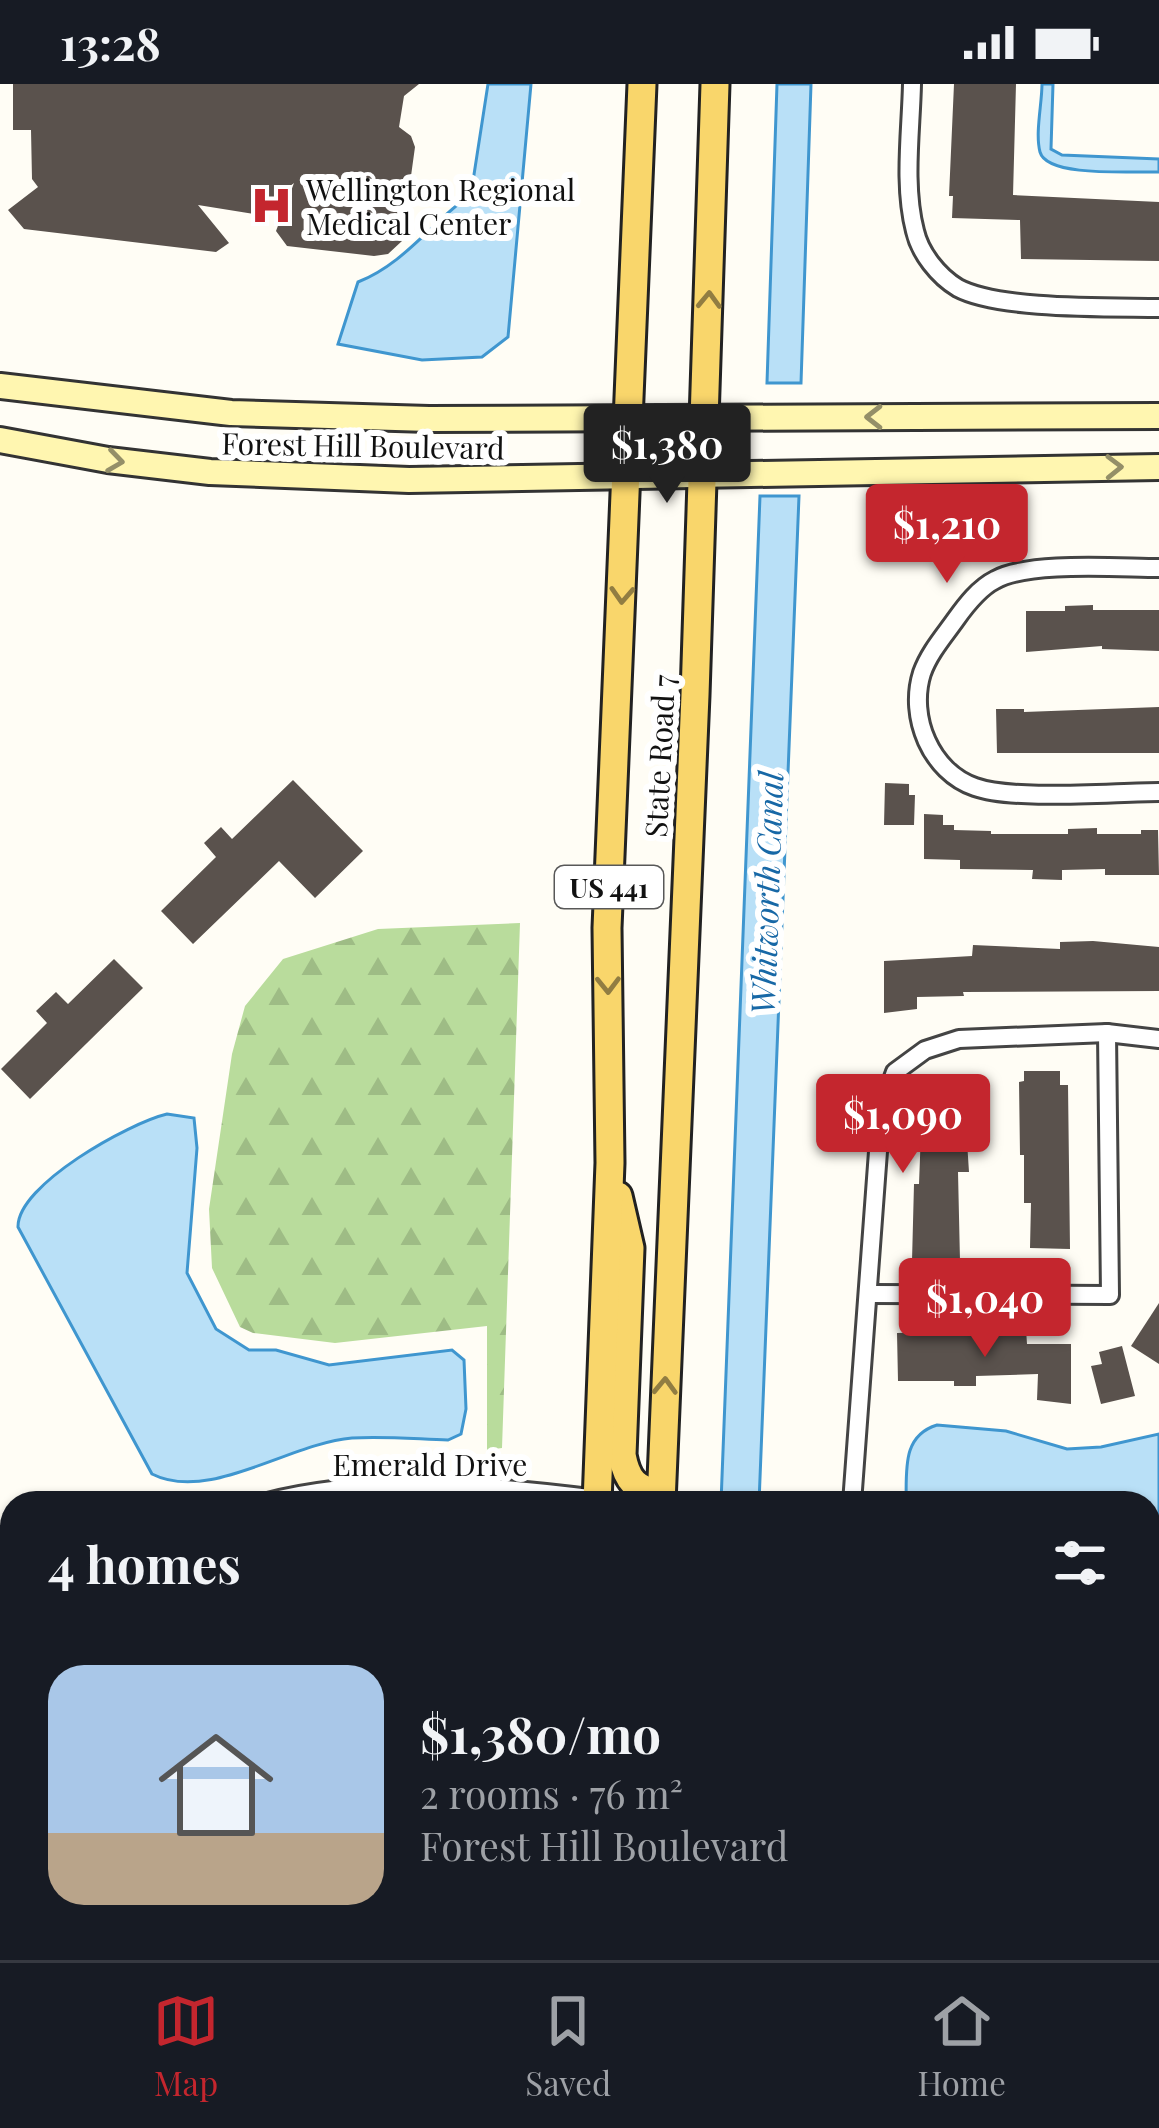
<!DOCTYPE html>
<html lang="en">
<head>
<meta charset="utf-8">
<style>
  :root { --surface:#171b24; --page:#242831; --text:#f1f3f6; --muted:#9ea1a6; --line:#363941; --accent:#c4262e }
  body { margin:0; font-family:"Playfair Display",serif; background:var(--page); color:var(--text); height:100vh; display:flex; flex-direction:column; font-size:45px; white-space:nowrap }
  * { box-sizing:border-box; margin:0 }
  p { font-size:39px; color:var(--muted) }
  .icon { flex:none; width:66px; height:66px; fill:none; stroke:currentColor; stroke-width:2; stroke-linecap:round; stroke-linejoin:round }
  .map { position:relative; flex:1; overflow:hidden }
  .drawer { position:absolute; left:0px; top:1407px; width:1161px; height:471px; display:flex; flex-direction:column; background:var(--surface); border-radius:36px 36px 0 0; box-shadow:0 3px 9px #0004 }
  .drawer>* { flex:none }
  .price { position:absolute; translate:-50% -102px; padding:0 27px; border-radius:12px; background:var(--accent); color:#fff; font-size:39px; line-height:78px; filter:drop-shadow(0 3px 6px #0008) }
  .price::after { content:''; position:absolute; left:50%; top:72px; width:36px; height:27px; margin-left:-18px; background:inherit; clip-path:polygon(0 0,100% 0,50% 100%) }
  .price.selected { background:#222; color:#fff }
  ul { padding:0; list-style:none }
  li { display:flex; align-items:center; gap:36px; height:300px; padding:0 48px }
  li+li { border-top:3px solid var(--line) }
  li span { display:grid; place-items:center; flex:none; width:336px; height:240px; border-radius:36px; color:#555 }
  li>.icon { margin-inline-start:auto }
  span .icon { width:144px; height:144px; fill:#fffc; stroke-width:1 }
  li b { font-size:51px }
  h2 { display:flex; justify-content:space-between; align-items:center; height:144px; padding:0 48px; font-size:51px }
  .status { display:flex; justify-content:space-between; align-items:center; height:84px; padding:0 60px; background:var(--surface); direction:ltr }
  .status svg { height:33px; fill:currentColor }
  .tabs { display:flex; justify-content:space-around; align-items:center; height:168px; border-top:3px solid var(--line); background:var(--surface); font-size:33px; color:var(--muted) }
  .tabs a { display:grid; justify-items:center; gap:6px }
  .tabs .selected { color:var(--accent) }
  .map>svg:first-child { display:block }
  .forest { fill:url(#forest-firs) }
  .water { fill:#b9e0f7; stroke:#3f96cf; stroke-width:3 }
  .building { fill:#5a524d }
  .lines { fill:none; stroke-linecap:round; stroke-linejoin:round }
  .minor-casing { stroke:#444; stroke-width:22 }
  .secondary-casing { stroke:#333; stroke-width:30 }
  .primary-casing { stroke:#222; stroke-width:33 }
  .minor { stroke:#fff; stroke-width:16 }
  .secondary { stroke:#fff6b0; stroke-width:24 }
  .primary { stroke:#f9d66b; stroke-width:27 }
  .oneway { stroke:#917d42 }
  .oneway2 { stroke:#948f68 }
  .labels { text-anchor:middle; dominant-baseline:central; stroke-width:12; stroke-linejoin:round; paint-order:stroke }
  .shield { fill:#fff; stroke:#585858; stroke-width:3 }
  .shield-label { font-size:27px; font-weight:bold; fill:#111 }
  .poi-label { font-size:30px; fill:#111; stroke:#fff; text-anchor:start }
  .street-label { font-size:30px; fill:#111; stroke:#fff }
  .water-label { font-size:33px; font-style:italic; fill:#1768a6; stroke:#fff }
</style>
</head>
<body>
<div class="status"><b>13:28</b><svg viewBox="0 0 49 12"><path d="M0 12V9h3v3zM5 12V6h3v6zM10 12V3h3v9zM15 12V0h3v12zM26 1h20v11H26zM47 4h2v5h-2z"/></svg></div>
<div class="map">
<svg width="1159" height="1876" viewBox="0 0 1159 1876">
  <defs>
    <pattern id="forest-firs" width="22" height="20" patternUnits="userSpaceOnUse" patternTransform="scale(3)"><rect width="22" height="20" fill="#b9dc9c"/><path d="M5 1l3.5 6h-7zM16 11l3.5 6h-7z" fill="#9ebc85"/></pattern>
  </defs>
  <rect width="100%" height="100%" fill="#fffdf5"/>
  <polygon class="forest" points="520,839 502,1364 487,1366 487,1242 335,1259 253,1249 240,1243 212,1184 209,1125 232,970 245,922 283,875 378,845"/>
  <g class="water">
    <path d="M488,0H531L508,253L482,273L422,276L338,260L358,198C404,180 431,139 471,110Z"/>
    <polygon points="777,0 811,0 801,299 767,299"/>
    <path d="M1042,0H1053L1051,65L1062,71L1159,75V88C1135,87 1047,94 1040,68C1035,49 1042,20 1042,0Z"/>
    <polygon points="760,412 799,412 759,1419 721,1419"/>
    <path d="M167,1030L194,1034L197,1064L187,1189L216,1245L249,1266H276L329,1281L452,1266L464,1276L466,1325L461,1350L448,1356C416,1355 383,1352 352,1354C290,1359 209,1419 152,1390L18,1143C17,1101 129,1039 167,1030Z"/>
    <path d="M937,1341L1006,1347L1067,1365L1101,1363L1159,1350V1460L1149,1456V1419H906C907,1388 901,1352 937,1341Z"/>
  </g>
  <g class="building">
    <polygon points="13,0 419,0 404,12 399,43 411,52 415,63 402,157 388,170 374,172 287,162 276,147 294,99 254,130 198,121 229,159 216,168 24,145 8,126 38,103 32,95 31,46 13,46"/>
    <polygon points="954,0 1016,0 1013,111 1159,118 1159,177 1021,175 1020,136 952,134 953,112 949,112"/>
    <polygon points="1093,521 1093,526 1159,526 1159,567 1102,565 1102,562 1026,568 1026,527 1065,527 1065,522"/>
    <polygon points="1159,623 1159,669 997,669 996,625 1024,625 1024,628"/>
    <polygon points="293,696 363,767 315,814 279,777 193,860 161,827 216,773 204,759 221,743 232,755"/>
    <polygon points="885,699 909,700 909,711 915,711 914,741 884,741"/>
    <polygon points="924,730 943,731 943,741 954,741 954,746 991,747 991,750 1068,750 1068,745 1097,744 1097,750 1141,750 1141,746 1158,746 1159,791 1105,791 1105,785 1062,786 1062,796 1032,795 1033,786 960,785 960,776 924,775"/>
    <polygon points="1093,857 1159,863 1159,907 963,908 964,912 917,913 917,925 884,929 884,877 972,872 973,861 1060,865 1060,858"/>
    <polygon points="114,875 143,904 30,1015 1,985 47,939 36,927 56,908 68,920"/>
    <polygon points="1024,987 1060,987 1060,1001 1068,1001 1070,1165 1030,1164 1031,1119 1024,1119 1024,1071 1020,1071 1019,998 1024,997"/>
    <polygon points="964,1012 969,1088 958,1088 960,1177 912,1177 914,1100 919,1100 922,1021 935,1021 935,1013"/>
    <polygon points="1159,1219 1159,1280 1131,1262"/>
    <polygon points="1026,1245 1027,1260 1071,1260 1071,1320 1037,1316 1038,1290 976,1292 976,1302 954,1302 954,1297 898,1297 897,1249"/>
    <polygon points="1122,1262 1135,1312 1101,1320 1091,1282 1102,1280 1099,1268"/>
  </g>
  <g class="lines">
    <defs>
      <g id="minor">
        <path d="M912,0C911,47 903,101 915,147C920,169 938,192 958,204C999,226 1110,223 1159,224"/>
        <path d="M1159,484C1119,484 1028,477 995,496C979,504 966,521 956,535C944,552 929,569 922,589C908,633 931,688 975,703C1014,717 1114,708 1159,708"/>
        <polyline points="870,1210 1110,1211 1107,949"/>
        <path d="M263,1419C367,1391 491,1401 597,1415"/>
        <polyline points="852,1419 881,1027 895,988 925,966 959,955 1107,949 1159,955"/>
        <polyline points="846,1876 846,1866"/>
      </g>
      <g id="secondary">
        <polyline points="0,302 231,329 429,335 1159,332"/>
        <polyline points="0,356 108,376 210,388 409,396 1159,383"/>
      </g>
      <g id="primary">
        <path d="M618,1112L630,1164L622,1371C627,1397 635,1405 661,1411"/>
        <polyline points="597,1419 610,1079 607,844 642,0"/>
        <polyline points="661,1419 695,611 715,0"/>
        <polyline points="573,1876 574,1866"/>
        <polyline points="643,1876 643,1866"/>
      </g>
    </defs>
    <use href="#minor" class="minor-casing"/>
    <use href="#secondary" class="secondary-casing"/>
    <use href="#primary" class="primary-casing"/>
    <use href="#minor" class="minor"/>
    <use href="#secondary" class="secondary"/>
    <use href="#primary" class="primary"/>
  </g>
  <defs><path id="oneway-chevron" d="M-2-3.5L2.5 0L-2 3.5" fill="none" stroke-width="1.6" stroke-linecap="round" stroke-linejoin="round" transform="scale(3)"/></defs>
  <g class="oneway">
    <use href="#oneway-chevron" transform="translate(709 216) rotate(-88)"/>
    <use href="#oneway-chevron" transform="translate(622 511) rotate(93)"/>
    <use href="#oneway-chevron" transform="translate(608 901) rotate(89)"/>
    <use href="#oneway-chevron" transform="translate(665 1302) rotate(-88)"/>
  </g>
  <g class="oneway2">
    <use href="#oneway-chevron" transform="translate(874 333) rotate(180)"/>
    <use href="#oneway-chevron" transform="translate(115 377) rotate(8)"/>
    <use href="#oneway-chevron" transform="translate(1114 383) rotate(-1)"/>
  </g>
  <defs>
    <symbol id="hospital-bare" viewBox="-9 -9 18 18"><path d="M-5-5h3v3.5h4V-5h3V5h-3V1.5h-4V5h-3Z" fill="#c4262e" stroke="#fff" stroke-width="2.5" paint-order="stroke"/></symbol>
  </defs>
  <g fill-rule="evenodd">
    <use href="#hospital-bare" x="242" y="92" width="59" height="59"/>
  </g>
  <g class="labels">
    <rect class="shield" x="555" y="782" width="108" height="42" rx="9"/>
    <g class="shield-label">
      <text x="609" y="803">US 441</text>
    </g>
    <g class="poi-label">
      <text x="306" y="105">Wellington Regional<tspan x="306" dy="34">Medical Center</tspan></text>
    </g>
    <g class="street-label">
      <text transform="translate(363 361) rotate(1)">Forest Hill Boulevard</text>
      <text transform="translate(659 672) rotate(-87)">State Road 7</text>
      <text x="430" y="1380">Emerald Drive</text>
    </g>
    <g class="water-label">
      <text transform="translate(765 809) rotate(-88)">Whitworth Canal</text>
    </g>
  </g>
</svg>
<b class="price selected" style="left:667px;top:422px">$1,380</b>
<b class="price" style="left:947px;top:502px">$1,210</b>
<b class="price" style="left:903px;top:1092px">$1,090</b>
<b class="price" style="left:985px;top:1276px">$1,040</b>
<section class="drawer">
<h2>4 homes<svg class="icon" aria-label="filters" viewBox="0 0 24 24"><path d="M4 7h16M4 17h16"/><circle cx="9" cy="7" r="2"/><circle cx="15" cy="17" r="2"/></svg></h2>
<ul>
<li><span style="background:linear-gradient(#a9c7e8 70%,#b9a48a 0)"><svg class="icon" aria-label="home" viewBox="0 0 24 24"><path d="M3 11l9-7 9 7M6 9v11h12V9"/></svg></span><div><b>$1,380/mo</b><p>2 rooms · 76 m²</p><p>Forest Hill Boulevard</p></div></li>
</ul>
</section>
</div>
<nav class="tabs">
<a class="selected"><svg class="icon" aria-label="map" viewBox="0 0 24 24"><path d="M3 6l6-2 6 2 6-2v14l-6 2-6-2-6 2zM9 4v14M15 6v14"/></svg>Map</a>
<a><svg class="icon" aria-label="saved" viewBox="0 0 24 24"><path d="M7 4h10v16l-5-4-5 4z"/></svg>Saved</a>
<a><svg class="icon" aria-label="home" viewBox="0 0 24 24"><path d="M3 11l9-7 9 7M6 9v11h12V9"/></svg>Home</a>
</nav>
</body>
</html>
